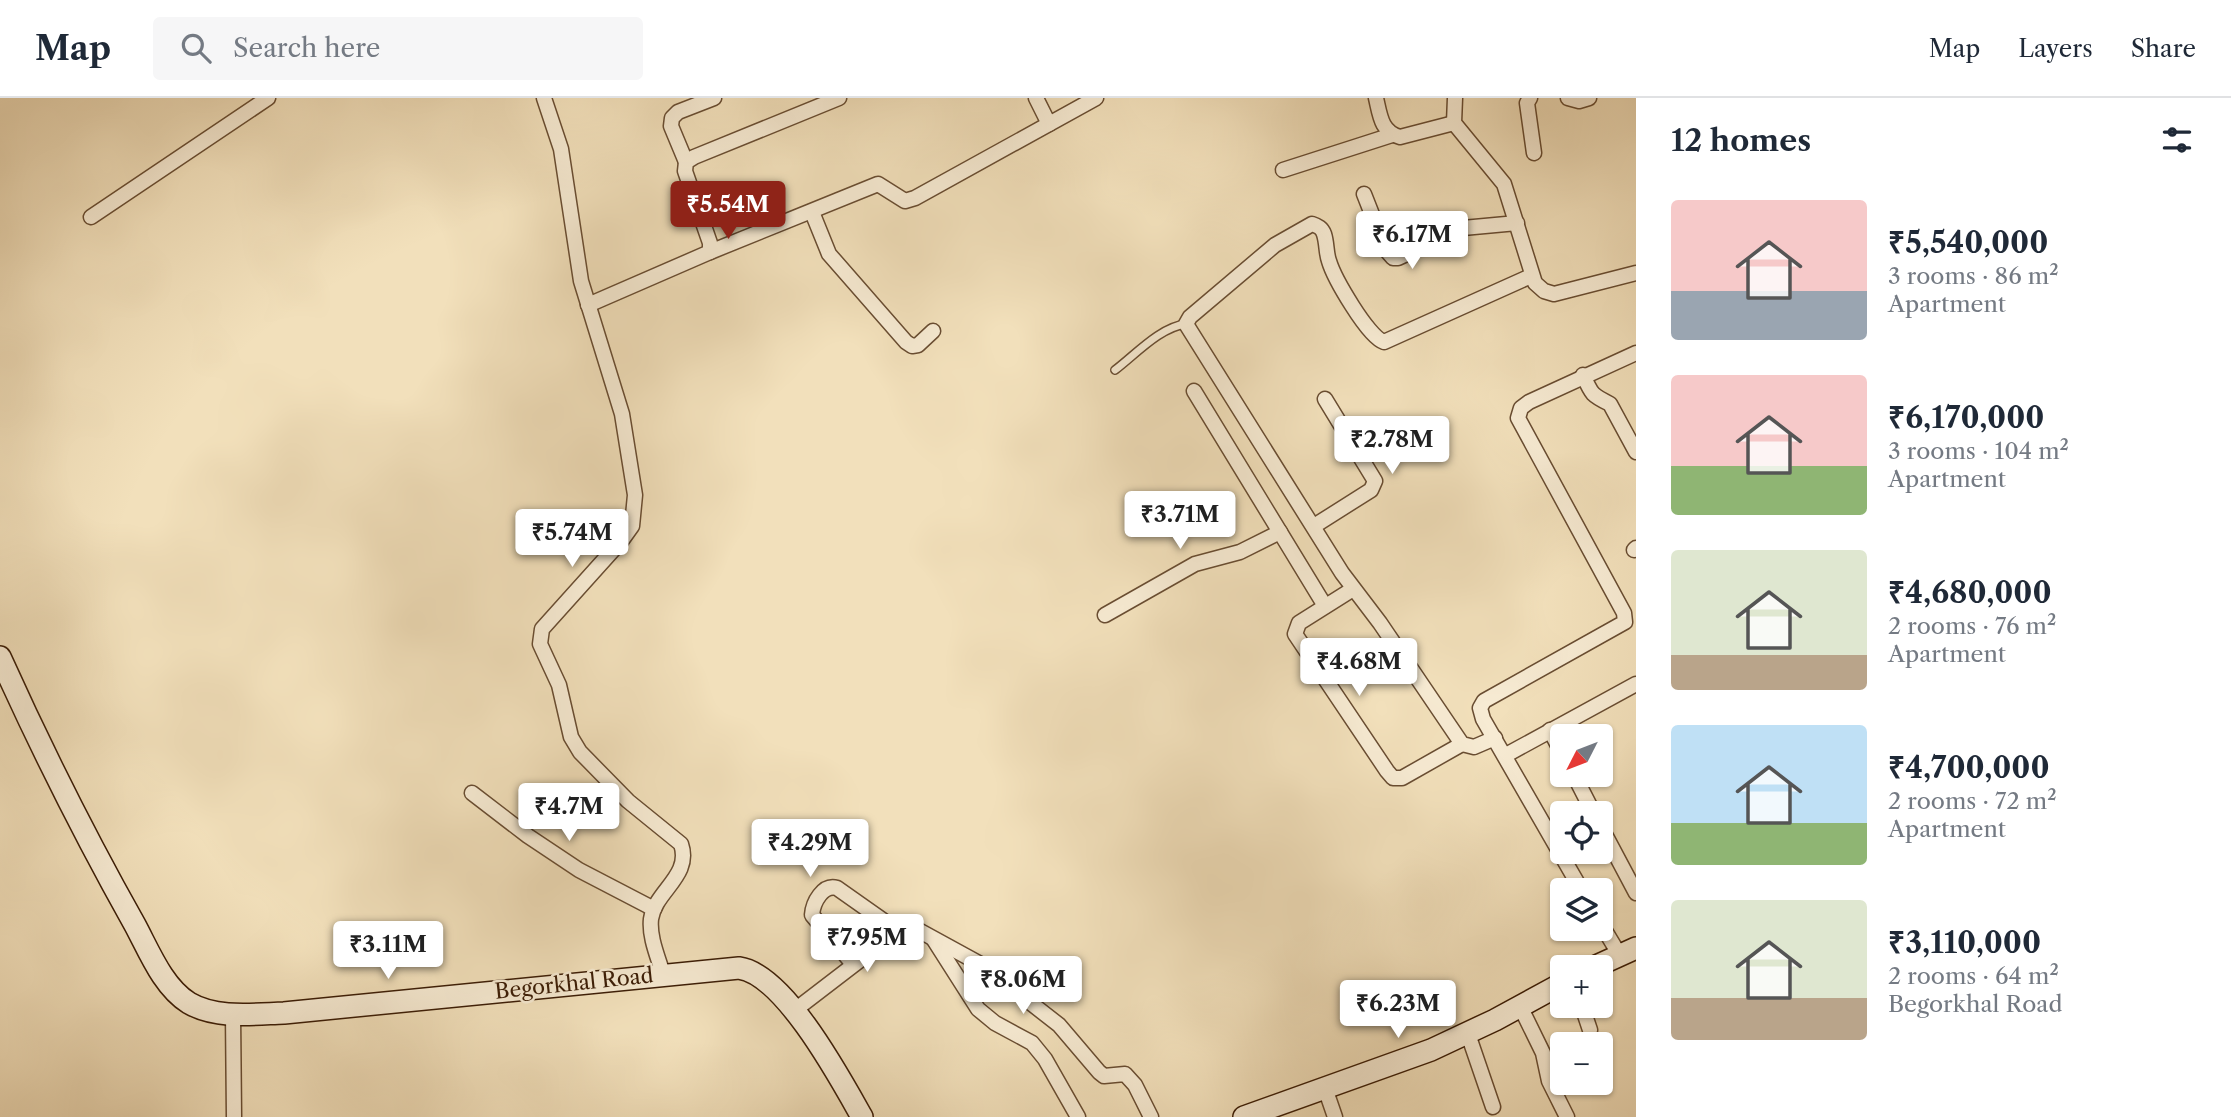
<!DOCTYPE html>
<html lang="en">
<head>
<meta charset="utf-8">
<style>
  :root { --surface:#fff; --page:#f6f6f7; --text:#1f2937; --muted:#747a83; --line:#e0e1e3; --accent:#8f2418 }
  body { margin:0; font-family:"Libre Caslon Text",serif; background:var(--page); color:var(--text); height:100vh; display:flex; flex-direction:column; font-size:26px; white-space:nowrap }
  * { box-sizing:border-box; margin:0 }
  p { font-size:23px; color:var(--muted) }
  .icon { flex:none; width:38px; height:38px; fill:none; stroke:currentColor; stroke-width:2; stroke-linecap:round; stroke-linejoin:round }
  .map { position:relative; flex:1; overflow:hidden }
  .panel { display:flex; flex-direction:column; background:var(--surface); width:595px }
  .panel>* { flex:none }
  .needle { width:46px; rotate:228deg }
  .controls { position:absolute; left:1550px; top:626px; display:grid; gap:14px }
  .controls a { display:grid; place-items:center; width:63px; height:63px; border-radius:7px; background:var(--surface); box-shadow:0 2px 5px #0004; font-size:35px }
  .price { position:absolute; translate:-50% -60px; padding:0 16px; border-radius:7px; background:#fff; color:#222; font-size:23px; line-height:46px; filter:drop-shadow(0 2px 4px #0008) }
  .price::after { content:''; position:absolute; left:50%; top:42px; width:21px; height:16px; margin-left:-10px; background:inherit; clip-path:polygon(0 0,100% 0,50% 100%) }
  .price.selected { background:var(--accent); color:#fff }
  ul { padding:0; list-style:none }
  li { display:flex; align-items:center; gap:21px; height:175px; padding:0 35px }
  li span { display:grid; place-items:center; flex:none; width:196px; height:140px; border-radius:7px; color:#555 }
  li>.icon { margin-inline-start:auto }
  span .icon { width:84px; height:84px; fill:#fffc; stroke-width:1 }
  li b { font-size:30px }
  h2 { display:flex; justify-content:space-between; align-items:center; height:84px; padding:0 35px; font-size:30px }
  header { display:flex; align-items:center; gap:42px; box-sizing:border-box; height:98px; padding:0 35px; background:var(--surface); border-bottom:2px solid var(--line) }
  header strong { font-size:33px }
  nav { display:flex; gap:38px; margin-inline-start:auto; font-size:24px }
  .search { width:490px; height:63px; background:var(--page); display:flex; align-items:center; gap:18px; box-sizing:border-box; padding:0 24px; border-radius:7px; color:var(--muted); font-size:26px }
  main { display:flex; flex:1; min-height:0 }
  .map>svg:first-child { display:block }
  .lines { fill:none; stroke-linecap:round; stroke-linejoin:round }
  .lane-casing { stroke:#694d32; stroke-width:10 }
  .street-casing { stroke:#694d32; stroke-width:17 }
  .secondary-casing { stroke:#3b1c05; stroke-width:24 }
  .lane { stroke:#f7ebd3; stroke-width:7 }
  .street { stroke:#f7ebd3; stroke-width:14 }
  .secondary { stroke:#f7ebd3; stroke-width:21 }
  .labels { text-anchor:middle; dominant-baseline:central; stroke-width:5; stroke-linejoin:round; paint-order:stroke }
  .street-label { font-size:21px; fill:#3b1c05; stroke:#f7ebd3 }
</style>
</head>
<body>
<header>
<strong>Map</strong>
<div class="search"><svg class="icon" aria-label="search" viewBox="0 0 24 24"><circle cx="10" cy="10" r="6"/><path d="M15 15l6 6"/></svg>Search here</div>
<nav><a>Map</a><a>Layers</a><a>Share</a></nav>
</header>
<main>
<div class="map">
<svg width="1636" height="1019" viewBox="0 0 1636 1019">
  <rect width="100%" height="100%" fill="#f2e0bb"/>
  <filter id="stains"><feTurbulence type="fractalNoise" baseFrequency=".00286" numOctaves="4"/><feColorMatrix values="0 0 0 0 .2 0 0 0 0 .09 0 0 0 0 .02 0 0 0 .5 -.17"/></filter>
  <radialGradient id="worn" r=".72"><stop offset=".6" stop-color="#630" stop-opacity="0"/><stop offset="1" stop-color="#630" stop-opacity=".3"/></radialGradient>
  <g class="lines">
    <defs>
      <path id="lane" d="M1115,272C1135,257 1160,229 1186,226"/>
      <g id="street">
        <path d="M544,0L561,51L581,183L622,316L635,397L632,428L622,442L542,531L540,546L559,587L571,639L580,654L628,703L681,746C692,778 655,793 651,821C649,839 658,859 663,876"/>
        <polyline points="1036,0 1049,26"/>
        <path d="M1376,0C1380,17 1381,34 1400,39L1454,25"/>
        <polyline points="1455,0 1454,25 1504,86 1535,185 1544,193 1554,196 1636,175"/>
        <polyline points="1530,0 1527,5 1534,55"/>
        <polyline points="1568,0 1579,3 1589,0"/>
        <polyline points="686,64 671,28 672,20 678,14 714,0"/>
        <polyline points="1283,72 1392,37"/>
        <polyline points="1364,96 1386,152 1393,160 1398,160 1463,130 1517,125"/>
        <polyline points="812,114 829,156 906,244 912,248 918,247 933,233"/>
        <polyline points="91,119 268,0"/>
        <polyline points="710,154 878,86 905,103 915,100 1096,0"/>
        <polyline points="588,207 710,154 710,145 685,73 686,64 694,59 839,0"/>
        <path d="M1583,277C1592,297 1592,297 1610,306L1636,354"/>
        <polyline points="1194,293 1325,508"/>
        <polyline points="1314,428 1371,392 1375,383 1325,301"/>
        <polyline points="1634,452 1636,450"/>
        <polyline points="1353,491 1299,525 1295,536 1387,673 1393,680 1402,680 1462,646"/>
        <polyline points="1105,517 1195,466 1240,454 1280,434"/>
        <polyline points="1550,632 1563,657"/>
        <path d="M1495,640L1474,649L1462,646L1380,525L1342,475L1186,226L1190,219L1275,147L1312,126C1318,128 1322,130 1324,136C1327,145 1326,155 1329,163C1334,180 1368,239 1384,244L1531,178"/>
        <polyline points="1506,657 1636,586"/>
        <polyline points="1574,677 1594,716"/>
        <polyline points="472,695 528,738 579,772 654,811"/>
        <polyline points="1601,729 1636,795"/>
        <polyline points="1582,793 1483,621 1480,610 1484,603 1625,524 1624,515 1518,320 1521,310 1529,304 1636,255"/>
        <polyline points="1601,826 1619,856"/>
        <polyline points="934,842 978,911 995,925 1032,945 1045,961 1078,1019"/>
        <path d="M852,865L812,817C813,804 823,786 837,790L898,833"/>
        <polyline points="1520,908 1543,955 1549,983 1567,1019"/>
        <polyline points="1582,908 1590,932"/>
        <polyline points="795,912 898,833 918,832 982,867 1059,927 1099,974 1104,978 1125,976 1135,987 1151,1019"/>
        <polyline points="233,916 234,1019"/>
        <polyline points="1468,936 1493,1009"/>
        <polyline points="1325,990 1335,1019"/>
      </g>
      <g id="secondary">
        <path d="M0,559C41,650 86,740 135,827C149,853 163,889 189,905C216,921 254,916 284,915L739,870C784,876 840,980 862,1019"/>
        <polyline points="1592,870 1636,850"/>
        <polyline points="1244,1019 1431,952 1495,922 1563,885"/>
      </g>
    </defs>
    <use href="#lane" class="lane-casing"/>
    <use href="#street" class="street-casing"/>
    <use href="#secondary" class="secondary-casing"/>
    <use href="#lane" class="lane"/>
    <use href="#street" class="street"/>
    <use href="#secondary" class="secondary"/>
  </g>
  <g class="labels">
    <g class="street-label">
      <text transform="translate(574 885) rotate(-6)">Begorkhal Road</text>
    </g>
  </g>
  <rect width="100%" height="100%" filter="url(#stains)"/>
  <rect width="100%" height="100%" fill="url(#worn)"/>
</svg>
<div class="controls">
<a><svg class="needle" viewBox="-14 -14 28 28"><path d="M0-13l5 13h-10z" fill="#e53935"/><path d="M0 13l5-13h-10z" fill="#747a83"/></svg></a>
<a><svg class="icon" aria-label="locate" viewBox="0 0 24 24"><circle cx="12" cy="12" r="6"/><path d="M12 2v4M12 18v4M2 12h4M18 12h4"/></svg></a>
<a><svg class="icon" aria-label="layers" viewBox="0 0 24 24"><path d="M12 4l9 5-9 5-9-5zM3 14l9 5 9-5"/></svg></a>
<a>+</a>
<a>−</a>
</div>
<b class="price selected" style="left:728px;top:143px">₹5.54M</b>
<b class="price" style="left:1412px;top:173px">₹6.17M</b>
<b class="price" style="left:1392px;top:378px">₹2.78M</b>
<b class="price" style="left:1180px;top:453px">₹3.71M</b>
<b class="price" style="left:572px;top:471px">₹5.74M</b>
<b class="price" style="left:1359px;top:600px">₹4.68M</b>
<b class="price" style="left:569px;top:745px">₹4.7M</b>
<b class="price" style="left:810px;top:781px">₹4.29M</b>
<b class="price" style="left:867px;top:876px">₹7.95M</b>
<b class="price" style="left:388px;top:883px">₹3.11M</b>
<b class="price" style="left:1023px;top:918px">₹8.06M</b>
<b class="price" style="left:1398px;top:942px">₹6.23M</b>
</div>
<section class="panel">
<h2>12 homes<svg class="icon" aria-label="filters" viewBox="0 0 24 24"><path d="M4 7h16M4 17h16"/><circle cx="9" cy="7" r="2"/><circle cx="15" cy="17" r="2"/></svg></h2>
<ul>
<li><span style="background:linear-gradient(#f6c9c9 65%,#9aa5b1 0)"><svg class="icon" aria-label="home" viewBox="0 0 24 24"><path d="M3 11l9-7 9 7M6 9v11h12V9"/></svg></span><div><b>₹5,540,000</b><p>3 rooms · 86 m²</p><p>Apartment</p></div></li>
<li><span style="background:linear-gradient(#f6c9c9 65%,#8fb573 0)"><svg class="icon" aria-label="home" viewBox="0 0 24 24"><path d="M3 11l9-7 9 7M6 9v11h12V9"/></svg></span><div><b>₹6,170,000</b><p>3 rooms · 104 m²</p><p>Apartment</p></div></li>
<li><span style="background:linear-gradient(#dfe7d0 75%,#b9a48a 0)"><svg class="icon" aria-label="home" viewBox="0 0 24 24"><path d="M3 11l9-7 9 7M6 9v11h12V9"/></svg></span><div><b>₹4,680,000</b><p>2 rooms · 76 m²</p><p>Apartment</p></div></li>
<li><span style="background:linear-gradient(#bfe0f5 70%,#8fb573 0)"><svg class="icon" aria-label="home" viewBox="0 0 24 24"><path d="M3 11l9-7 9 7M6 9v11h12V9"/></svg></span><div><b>₹4,700,000</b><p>2 rooms · 72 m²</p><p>Apartment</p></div></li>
<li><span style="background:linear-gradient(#dfe7d0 70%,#b9a48a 0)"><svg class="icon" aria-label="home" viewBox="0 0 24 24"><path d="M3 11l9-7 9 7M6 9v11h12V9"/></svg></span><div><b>₹3,110,000</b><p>2 rooms · 64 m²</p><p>Begorkhal Road</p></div></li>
</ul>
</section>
</main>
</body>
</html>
